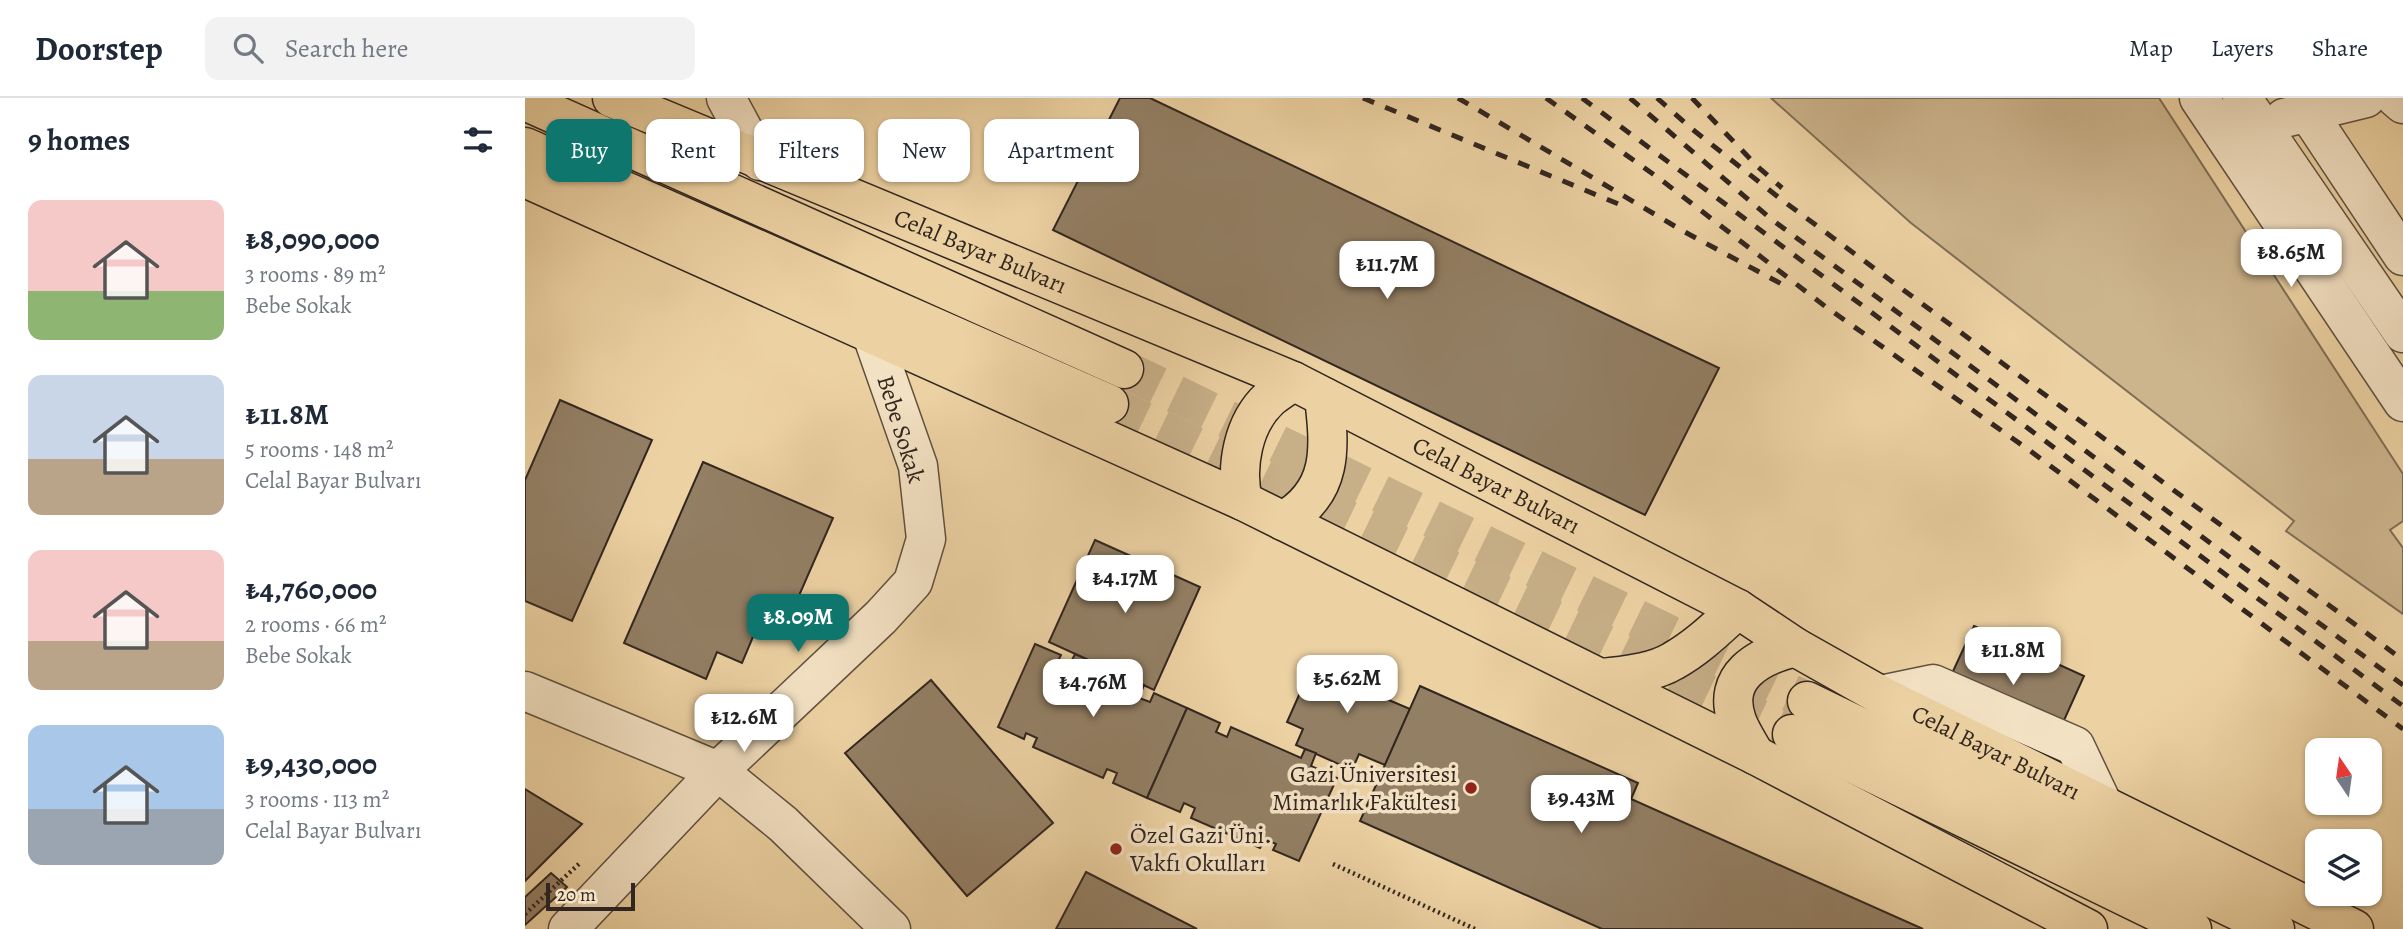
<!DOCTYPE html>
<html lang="en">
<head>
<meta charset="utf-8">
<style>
  :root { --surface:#fff; --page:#f2f2f3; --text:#1f2937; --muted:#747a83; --line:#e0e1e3; --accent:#0f766e }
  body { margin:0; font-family:Alegreya,serif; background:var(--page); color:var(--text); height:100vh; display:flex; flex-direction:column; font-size:26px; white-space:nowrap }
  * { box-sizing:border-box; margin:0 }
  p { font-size:23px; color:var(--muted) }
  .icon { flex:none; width:38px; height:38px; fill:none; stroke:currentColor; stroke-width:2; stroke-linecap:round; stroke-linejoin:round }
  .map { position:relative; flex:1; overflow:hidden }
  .details { display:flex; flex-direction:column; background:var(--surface); width:525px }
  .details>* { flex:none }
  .guide { position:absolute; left:21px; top:21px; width:665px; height:63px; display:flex; gap:14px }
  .needle { width:46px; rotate:347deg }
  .fabs { position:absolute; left:1780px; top:640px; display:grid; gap:14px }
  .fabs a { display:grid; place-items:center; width:77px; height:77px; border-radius:14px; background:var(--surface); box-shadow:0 2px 5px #0004; font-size:35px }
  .scale { position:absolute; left:21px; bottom:18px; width:89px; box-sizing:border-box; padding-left:7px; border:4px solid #322620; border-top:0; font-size:19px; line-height:24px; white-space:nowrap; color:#322620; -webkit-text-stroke:5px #f3e1c3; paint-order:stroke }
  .price { position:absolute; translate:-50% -60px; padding:0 16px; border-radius:14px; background:#fff; color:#222; font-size:23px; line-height:46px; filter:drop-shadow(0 2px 4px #0008) }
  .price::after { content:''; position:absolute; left:50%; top:42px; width:21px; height:16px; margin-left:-10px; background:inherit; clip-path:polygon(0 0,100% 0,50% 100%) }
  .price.active { background:var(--accent); color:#fff }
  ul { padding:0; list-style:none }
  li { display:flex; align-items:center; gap:21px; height:175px; padding:0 28px }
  li span { display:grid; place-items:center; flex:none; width:196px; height:140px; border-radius:14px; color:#555 }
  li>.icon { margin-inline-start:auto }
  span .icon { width:84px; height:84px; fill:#fffc; stroke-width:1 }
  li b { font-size:30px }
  h2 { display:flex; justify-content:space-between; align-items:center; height:84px; padding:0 28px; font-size:30px }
  .chip { padding:0 24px; border-radius:14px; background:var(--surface); box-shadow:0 2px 5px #0004; font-size:24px; line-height:63px }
  .chip.active { background:var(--accent); color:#fff }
  header { display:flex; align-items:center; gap:42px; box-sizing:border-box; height:98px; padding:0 35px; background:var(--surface); border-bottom:2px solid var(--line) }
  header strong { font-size:33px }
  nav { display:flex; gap:38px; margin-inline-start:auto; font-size:24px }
  .search { width:490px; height:63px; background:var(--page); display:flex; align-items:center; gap:18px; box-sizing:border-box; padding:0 24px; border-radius:14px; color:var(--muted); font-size:26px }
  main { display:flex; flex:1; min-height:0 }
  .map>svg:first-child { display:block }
  .green { fill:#ccb48c; stroke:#7f6d56; stroke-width:2 }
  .building { fill:#937f64; stroke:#322620; stroke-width:2 }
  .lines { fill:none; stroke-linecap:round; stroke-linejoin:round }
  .major-tunnel { stroke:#c7af88; stroke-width:38; stroke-dasharray:38 19; stroke-linecap:butt }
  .minor-casing { stroke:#605140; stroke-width:41 }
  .major-casing { stroke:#322620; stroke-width:41 }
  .path { stroke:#322620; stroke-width:4.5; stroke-dasharray:2 3.5; stroke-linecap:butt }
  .minor { stroke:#f3e1c3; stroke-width:38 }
  .major { stroke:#ecd1a2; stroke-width:38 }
  .rail { stroke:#322620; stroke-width:5; stroke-dasharray:12 12; stroke-linecap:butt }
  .poi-dot { fill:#8f2418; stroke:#f3e1c3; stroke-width:2.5 }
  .labels { text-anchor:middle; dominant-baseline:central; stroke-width:7; stroke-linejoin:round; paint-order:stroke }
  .street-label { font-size:24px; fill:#322620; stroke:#f3e1c3 }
  .poi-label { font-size:24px; fill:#322620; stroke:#f3e1c3; text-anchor:end }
</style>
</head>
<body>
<header>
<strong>Doorstep</strong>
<div class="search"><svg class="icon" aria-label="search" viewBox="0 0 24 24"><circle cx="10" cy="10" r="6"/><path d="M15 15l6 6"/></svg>Search here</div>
<nav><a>Map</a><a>Layers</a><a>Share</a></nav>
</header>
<main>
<section class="details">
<h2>9 homes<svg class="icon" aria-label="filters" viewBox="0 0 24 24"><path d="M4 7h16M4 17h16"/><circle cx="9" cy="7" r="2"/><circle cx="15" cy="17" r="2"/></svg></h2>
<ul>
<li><span style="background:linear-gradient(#f6c9c9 65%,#8fb573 0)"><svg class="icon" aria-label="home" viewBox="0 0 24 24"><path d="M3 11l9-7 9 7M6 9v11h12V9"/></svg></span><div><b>₺8,090,000</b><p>3 rooms · 89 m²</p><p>Bebe Sokak</p></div></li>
<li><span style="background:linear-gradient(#c9d6e8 60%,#b9a48a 0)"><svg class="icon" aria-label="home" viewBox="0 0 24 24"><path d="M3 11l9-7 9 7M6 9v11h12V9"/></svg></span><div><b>₺11.8M</b><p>5 rooms · 148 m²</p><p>Celal Bayar Bulvarı</p></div></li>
<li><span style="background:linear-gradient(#f6c9c9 65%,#b9a48a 0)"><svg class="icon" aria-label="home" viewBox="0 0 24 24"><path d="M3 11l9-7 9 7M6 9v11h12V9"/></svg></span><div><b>₺4,760,000</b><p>2 rooms · 66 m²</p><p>Bebe Sokak</p></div></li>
<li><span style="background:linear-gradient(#a9c7e8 60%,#9aa5b1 0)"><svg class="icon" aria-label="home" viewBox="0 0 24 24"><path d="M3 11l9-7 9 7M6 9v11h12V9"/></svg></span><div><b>₺9,430,000</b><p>3 rooms · 113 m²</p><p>Celal Bayar Bulvarı</p></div></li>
</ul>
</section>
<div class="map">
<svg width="1878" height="831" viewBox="0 0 1878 831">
  <rect width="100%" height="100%" fill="#ecd1a2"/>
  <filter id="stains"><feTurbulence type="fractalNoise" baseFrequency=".00286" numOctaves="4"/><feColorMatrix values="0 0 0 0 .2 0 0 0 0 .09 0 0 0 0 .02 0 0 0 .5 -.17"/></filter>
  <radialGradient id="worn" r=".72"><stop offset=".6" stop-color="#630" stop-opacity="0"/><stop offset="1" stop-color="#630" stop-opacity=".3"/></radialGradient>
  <polygon class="green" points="1246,0 1634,0 1878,376 1878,423 1865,432 1878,450 1878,516 1761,433 1769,423 1386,125"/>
  <g class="building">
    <polygon points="595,0 625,0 1194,270 1120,417 528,132"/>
    <polygon points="35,302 127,342 47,523 0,503 0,382"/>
    <polygon points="178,364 308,420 262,525 238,515 217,565 192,554 181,581 99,545"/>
    <polygon points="570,442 675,489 629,592 524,544"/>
    <polygon points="1449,528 1559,578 1527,649 1416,599"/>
    <polygon points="510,546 536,557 533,563 544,568 550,556 619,587 614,600 625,604 629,595 662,610 622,700 588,685 592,675 582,671 578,680 508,649 512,640 501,635 499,641 473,629"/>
    <polygon points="810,560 866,585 859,600 885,611 860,667 834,656 827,672 771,647 778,631 762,624 787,568 802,575"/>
    <polygon points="406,582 528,725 442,798 320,655"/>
    <polygon points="895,588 1113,685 1106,701 1398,831 1077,831 835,723"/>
    <polygon points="662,610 695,625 691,634 702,639 706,629 776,660 780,651 791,655 786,668 812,680 774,763 748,752 751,746 740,741 735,750 666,720 670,710 659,705 655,714 622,700"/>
    <polygon points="0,691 57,726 0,783"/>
    <polygon points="561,774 672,831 531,831"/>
    <polygon points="26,775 42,789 0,827 0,799"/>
  </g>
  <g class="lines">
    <g class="major-tunnel">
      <polyline points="599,271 1282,603"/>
      <polyline points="584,306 1267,636"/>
    </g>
    <defs>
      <g id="minor">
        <polyline points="201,0 235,63"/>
        <polyline points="1674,0 1878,304"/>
        <polyline points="1717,0 1878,235"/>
        <polyline points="1871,0 1878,6"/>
        <polyline points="1783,15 1878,158"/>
        <polyline points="1759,20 1841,0"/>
        <polyline points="0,593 193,673 258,726 366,831"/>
        <polyline points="1355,597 1408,586 1550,648 1578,707"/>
        <polyline points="43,831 193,673 356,519 388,484 401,441 393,368 346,234"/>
      </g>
      <g id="major">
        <path id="s1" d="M87,0L768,283L1213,511L1270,549L1355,597L1829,831"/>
        <polyline points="0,3 599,271"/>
        <polyline points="0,49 584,306"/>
        <polyline points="0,80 718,403 1230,657 1563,831"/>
        <path d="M718,403C710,368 718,325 745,300C752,294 761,289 768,283"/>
        <path d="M758,423C809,394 805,350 799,299"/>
        <path d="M1078,580C1101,577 1128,575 1148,563C1173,549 1193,529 1213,511"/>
        <polyline points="1282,603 1750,831"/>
        <polyline points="1267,636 1667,831"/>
        <path d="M1230,657C1224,646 1216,634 1212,623C1196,578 1234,558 1270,549"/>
      </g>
    </defs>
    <use href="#minor" class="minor-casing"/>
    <use href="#major" class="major-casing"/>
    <g class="path">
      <polyline points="808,766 950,831"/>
      <polyline points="0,816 56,764"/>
    </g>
    <use href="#minor" class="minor"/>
    <use href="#major" class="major"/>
    <g class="rail">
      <polyline points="838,0 1103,110"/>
      <polyline points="933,0 1158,133 1264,190"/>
      <polyline points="1021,0 1135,81 1301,209 1504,352 1878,631"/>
      <polyline points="1057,0 1878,608"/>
      <polyline points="1105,0 1246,121 1878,587"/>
      <polyline points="1132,0 1167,31 1257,102 1878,562"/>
      <polyline points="1167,0 1232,68 1257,90"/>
    </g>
  </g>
  <g class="poi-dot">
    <circle cx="946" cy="690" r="7"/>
    <circle cx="591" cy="751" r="7"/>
  </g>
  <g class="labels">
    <g class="street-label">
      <text stroke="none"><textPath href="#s1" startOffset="399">Celal Bayar Bulvarı</textPath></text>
      <text transform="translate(376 331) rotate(73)">Bebe Sokak</text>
      <text stroke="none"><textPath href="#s1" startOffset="966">Celal Bayar Bulvarı</textPath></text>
      <text stroke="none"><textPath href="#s1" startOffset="1533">Celal Bayar Bulvarı</textPath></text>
    </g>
    <g class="poi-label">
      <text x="932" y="676">Gazi Üniversitesi<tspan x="932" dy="28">Mimarlık Fakültesi</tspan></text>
      <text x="605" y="737" text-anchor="start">Özel Gazi Üni.<tspan x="605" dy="28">Vakfı Okulları</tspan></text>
    </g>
  </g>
  <rect width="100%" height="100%" filter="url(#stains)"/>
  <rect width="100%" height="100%" fill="url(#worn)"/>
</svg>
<div class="fabs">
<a><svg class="needle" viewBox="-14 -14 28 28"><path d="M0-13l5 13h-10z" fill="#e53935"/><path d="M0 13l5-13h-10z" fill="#747a83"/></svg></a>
<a><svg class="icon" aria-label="layers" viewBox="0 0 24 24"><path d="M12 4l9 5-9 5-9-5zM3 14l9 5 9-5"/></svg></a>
</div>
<div class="scale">20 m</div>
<b class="price" style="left:1766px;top:191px">₺8.65M</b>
<b class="price" style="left:862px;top:203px">₺11.7M</b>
<b class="price" style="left:600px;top:517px">₺4.17M</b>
<b class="price active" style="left:273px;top:556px">₺8.09M</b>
<b class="price" style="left:1488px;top:589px">₺11.8M</b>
<b class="price" style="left:822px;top:617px">₺5.62M</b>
<b class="price" style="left:568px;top:621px">₺4.76M</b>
<b class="price" style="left:219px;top:656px">₺12.6M</b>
<b class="price" style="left:1056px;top:737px">₺9.43M</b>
<div class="guide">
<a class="chip active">Buy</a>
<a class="chip">Rent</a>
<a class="chip">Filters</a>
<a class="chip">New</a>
<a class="chip">Apartment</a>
</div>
</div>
</main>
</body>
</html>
